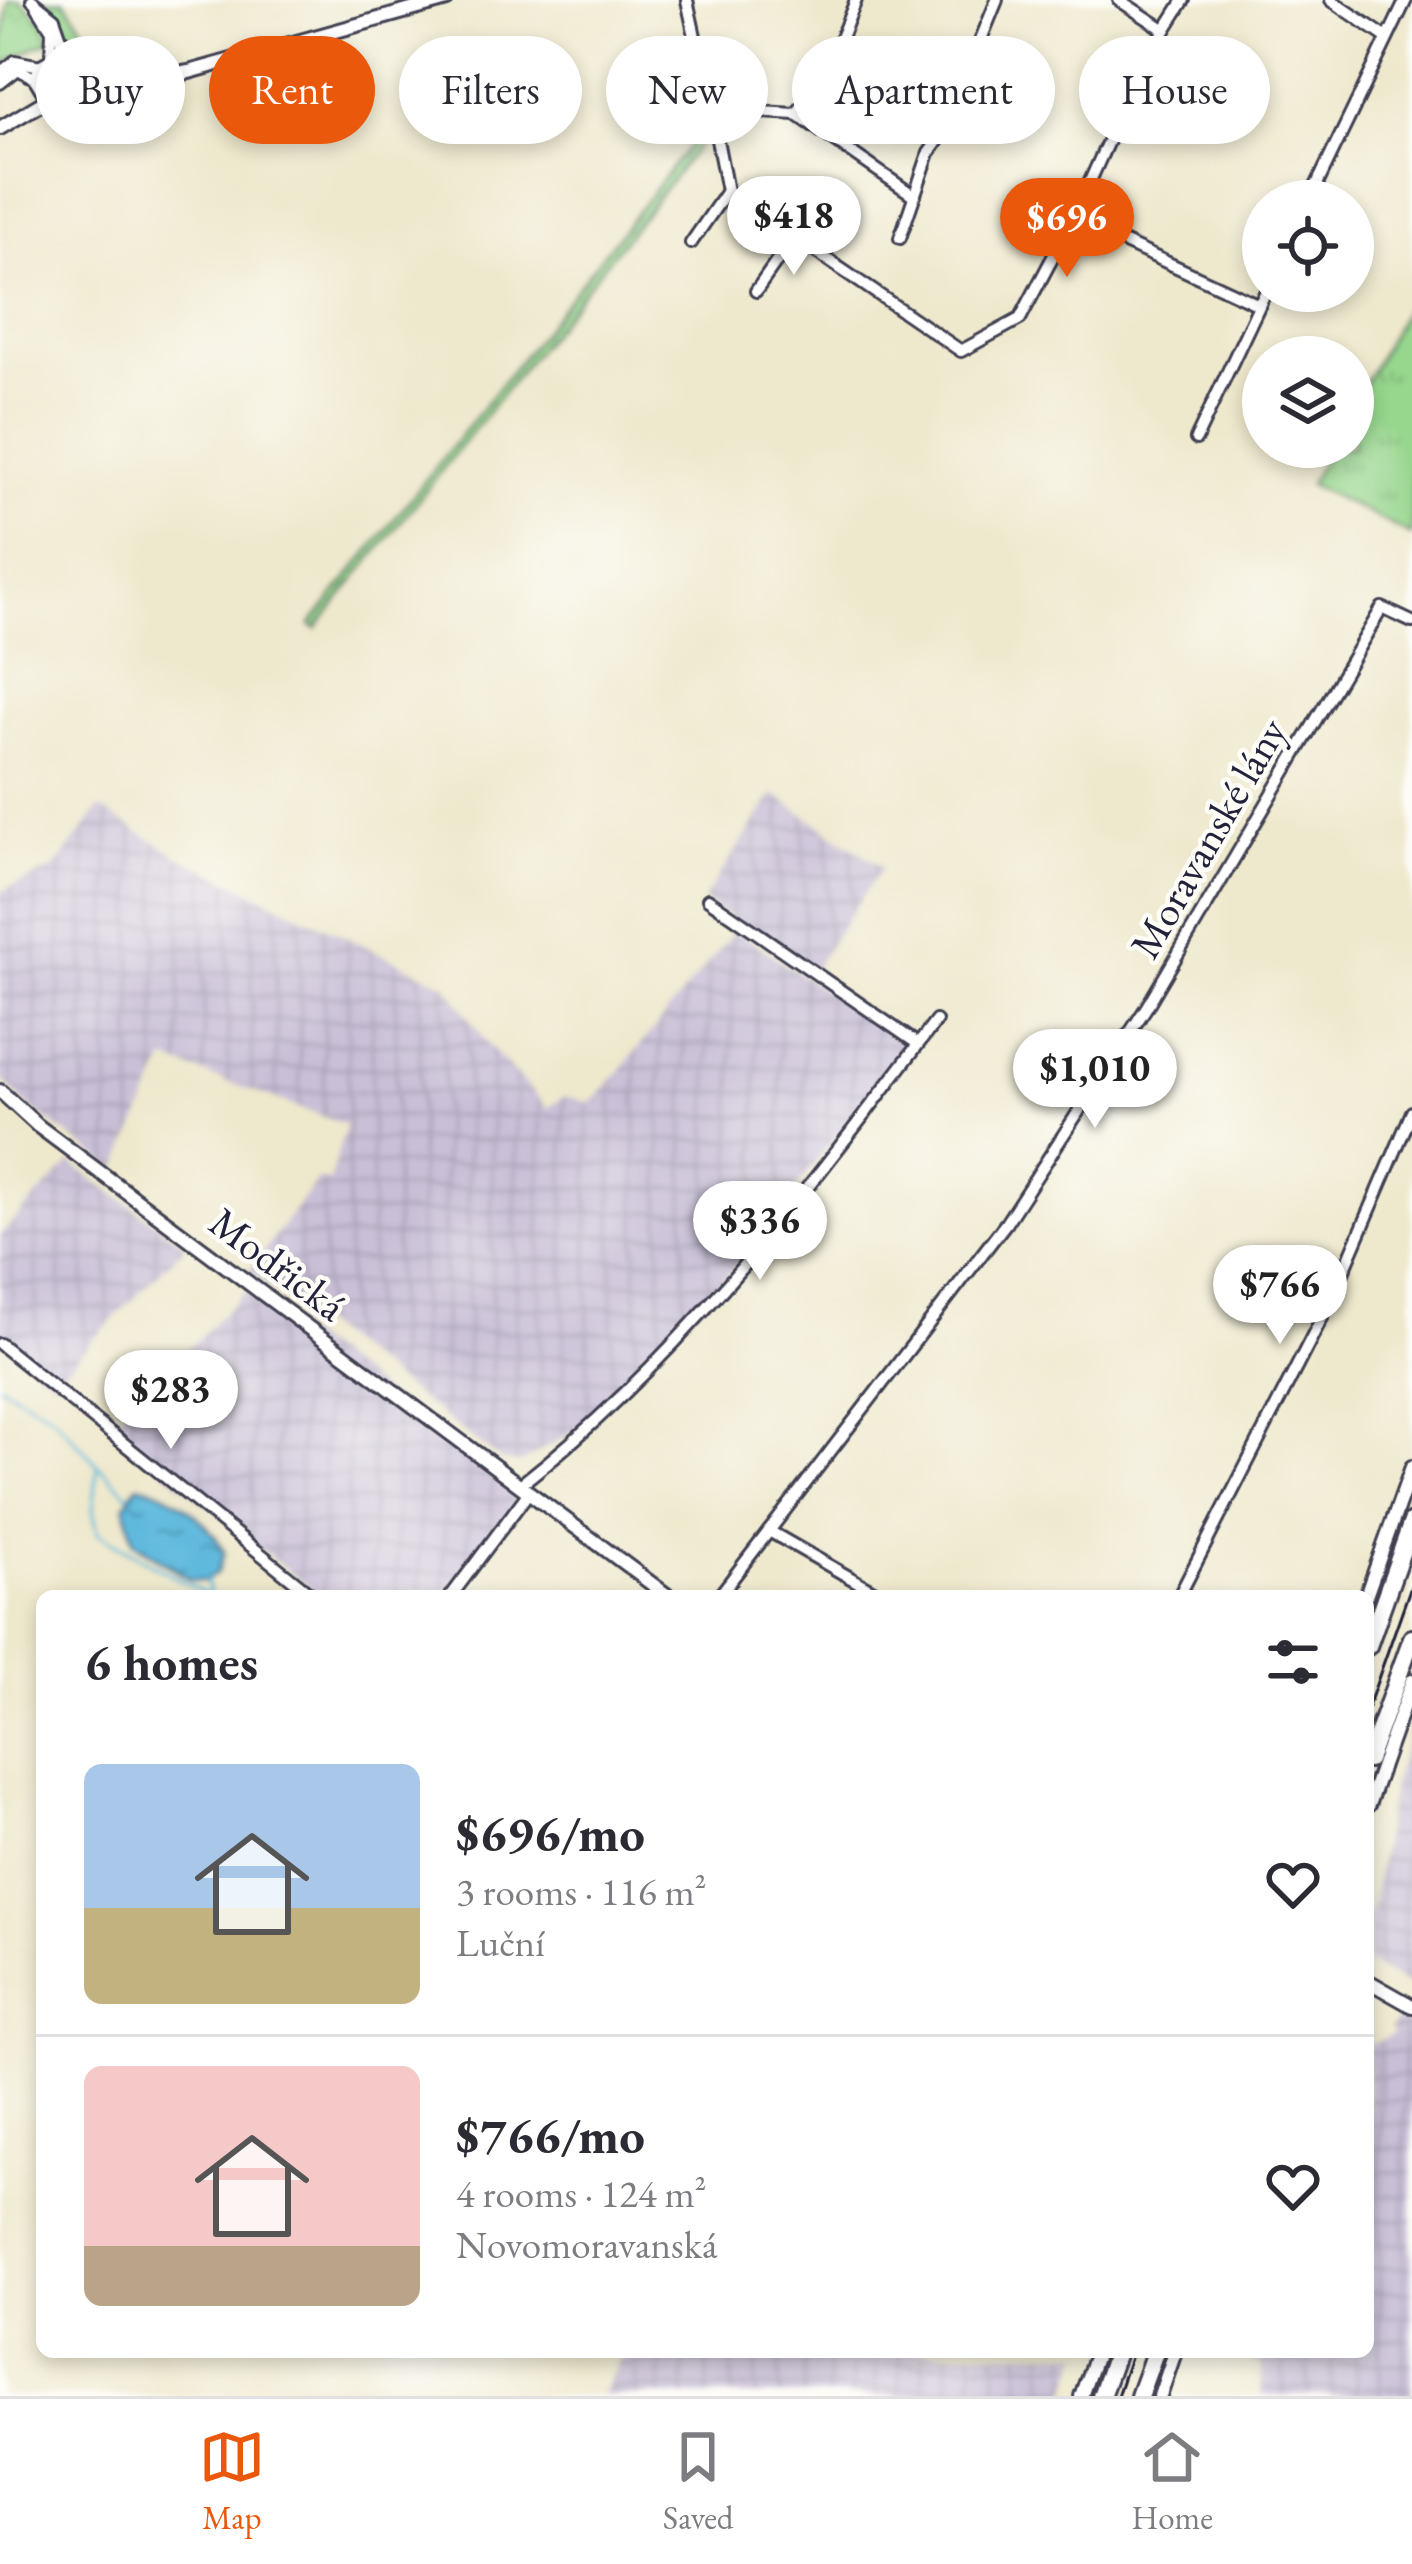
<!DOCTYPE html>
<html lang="en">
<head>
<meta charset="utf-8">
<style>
  :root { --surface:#fff; --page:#f2f2f3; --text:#2b2b33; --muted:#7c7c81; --line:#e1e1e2; --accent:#ea580c }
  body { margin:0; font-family:"EB Garamond",serif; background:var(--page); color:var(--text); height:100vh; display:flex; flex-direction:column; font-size:45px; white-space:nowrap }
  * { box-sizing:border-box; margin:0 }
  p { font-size:39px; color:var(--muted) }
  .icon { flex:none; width:66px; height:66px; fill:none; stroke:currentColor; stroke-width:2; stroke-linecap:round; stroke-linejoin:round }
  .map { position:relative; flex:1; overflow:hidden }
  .drawer { position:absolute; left:36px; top:1590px; width:1338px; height:768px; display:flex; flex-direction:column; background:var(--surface); border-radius:18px; box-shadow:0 6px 18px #0003 }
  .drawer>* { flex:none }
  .hud { position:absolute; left:36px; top:36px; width:1341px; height:108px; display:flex; gap:24px }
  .controls { position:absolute; left:1242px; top:180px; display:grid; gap:24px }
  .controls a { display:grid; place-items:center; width:132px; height:132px; border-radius:50%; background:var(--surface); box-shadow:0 6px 18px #0003; font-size:60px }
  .price { position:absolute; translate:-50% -102px; padding:0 27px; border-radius:42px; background:#fff; color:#222; font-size:39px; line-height:78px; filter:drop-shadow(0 3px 6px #0008) }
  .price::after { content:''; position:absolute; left:50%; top:72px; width:36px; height:27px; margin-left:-18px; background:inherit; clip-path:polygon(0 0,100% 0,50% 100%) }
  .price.current { background:var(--accent); color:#fff }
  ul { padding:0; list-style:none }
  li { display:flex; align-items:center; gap:36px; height:300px; padding:0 48px }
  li+li { border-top:3px solid var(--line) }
  li span { display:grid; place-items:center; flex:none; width:336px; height:240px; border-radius:18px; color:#555 }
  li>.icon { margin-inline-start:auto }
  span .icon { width:144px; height:144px; fill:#fffc; stroke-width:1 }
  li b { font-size:51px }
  h2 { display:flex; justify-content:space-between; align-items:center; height:144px; padding:0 48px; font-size:51px }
  .tag { padding:0 42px; border-radius:54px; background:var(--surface); box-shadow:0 6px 18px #0003; font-size:42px; line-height:108px }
  .tag.current { background:var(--accent); color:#fff }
  .menu { display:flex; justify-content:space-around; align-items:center; height:168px; border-top:3px solid var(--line); background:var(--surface); font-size:33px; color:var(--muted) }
  .menu a { display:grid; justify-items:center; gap:6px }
  .menu .current { color:var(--accent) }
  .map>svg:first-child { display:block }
  .industrial { fill:url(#industrial-grid) }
  .grass { fill:url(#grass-tufts); stroke:#5c7c64; stroke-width:3 }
  .water { fill:url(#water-ripples); stroke:#406e8c; stroke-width:3 }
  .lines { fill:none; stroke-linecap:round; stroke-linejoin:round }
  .stream { stroke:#5fb9dd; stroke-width:3 }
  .minor-casing { stroke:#414051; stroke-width:16 }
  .tertiary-casing { stroke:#414051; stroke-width:18 }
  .trunk-casing { stroke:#414051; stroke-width:22 }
  .minor { stroke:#fff; stroke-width:10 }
  .tertiary { stroke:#fff; stroke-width:12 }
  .trunk { stroke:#fff; stroke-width:16 }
  .tram { stroke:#22223b; stroke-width:3 }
  .labels { text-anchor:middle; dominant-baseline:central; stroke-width:9; stroke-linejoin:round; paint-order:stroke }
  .street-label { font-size:42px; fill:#22223b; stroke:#fdfcf7 }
</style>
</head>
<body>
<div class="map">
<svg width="1412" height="2396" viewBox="0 0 1412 2396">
  <defs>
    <pattern id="industrial-grid" width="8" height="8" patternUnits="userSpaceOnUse" patternTransform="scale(3)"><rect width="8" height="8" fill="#c9bfd7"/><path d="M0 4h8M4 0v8" fill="none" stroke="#aca4b9"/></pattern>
    <pattern id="grass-tufts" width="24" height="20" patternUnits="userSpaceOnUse" patternTransform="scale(3)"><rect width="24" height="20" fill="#96d68d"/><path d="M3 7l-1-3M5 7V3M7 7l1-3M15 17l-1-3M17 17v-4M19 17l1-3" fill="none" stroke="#81b77b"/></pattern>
    <pattern id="water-ripples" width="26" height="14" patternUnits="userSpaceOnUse" patternTransform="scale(3)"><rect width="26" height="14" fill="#5fb9dd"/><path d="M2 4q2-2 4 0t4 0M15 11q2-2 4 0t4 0" fill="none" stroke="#4e96b4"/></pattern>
  </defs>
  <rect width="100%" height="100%" fill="#fdfcf7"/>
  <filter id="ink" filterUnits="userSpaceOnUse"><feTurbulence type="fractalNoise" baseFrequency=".00833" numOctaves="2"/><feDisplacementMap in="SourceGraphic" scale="24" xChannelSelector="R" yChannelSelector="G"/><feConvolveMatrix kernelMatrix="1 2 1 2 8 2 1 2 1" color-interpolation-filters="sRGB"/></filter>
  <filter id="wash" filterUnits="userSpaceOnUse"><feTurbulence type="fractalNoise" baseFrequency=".004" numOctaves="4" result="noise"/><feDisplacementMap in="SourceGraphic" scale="48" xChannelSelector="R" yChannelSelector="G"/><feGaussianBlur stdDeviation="2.7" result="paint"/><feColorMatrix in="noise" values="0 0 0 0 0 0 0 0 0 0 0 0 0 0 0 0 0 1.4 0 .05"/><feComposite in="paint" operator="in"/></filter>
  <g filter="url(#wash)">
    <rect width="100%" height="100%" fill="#eee8cc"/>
    <g class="industrial">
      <polygon points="774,794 882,867 811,972 703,900"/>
      <polygon points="100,808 180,857 447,985 488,1045 548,1108 565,1096 590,1103 603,1091 735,930 906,1046 720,1285 594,1418 522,1463 502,1461 249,1271 318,1179 329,1182 346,1125 166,1060 117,1170 29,1107 0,1077 0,892 55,868"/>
      <polygon points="71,1163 186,1245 53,1381 0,1339 0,1235"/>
      <polygon points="246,1291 514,1490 514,1505 444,1596 319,1596 109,1426"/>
      <polygon points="1412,1729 1412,1987 1368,1963 1368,1923 1393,1781"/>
      <polygon points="1398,2019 1412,2024 1412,2396 1261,2396 1262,2365 1232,2352 1368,2352 1368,2045 1394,2034 1390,2029"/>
      <polygon points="624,2352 1082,2352 1066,2396 601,2396"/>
    </g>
    <g class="grass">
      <path d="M9,0H21L44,24L50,41C45,42 5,62 0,66Z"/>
      <polygon points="46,0 64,0 113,67 196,63 150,74 123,75 100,68 88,51 70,40 63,19"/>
      <polygon points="708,122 710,131 316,629 311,625"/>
      <polygon points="1412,296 1412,535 1309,484 1330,447 1353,447 1353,404"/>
    </g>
    <path class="water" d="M137,1485C171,1489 210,1522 224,1552L218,1572L206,1581L191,1580L134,1542L125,1505Z"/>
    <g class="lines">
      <g class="stream">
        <polyline points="0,1385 52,1415 98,1465 93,1510 98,1533 208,1596"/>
        <polyline points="99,1466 129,1495"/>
        <polyline points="206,1581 210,1596"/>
      </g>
    </g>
  </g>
  <g filter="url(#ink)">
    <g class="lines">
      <defs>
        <g id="minor">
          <polyline points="32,0 54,18 68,58"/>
          <polyline points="687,0 711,109 796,114 913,195"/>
          <polyline points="1119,0 1165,30"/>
          <polyline points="1331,0 1387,38"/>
          <polyline points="36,5 52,30 51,58"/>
          <polyline points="0,73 15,61 41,66"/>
          <polyline points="0,83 18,69 36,79"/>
          <polyline points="711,109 727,191"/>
          <polyline points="796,114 825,78 856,0"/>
          <polyline points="1309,201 1406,0"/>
          <polyline points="1073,219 1259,305"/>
          <polyline points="900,238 929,153 942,135 997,0"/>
          <polyline points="691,243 727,191 961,351 1020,319 1073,219 1140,70 1184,0"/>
          <polyline points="756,291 793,238"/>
          <polyline points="1196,439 1266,291"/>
          <polyline points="708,899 918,1044"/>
          <polyline points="0,1344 313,1596"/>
          <path d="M520,1485C686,1355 809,1187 936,1021"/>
          <polyline points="769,1531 882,1596"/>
          <polyline points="451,1596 529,1492"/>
          <polyline points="719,1596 1006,1223 1146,1008 1382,608 1412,622"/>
          <polyline points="1179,1596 1333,1296 1412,1112"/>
        </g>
        <g id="tertiary">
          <polyline points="82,70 124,79"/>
          <polyline points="49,101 36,79 41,66 57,57 78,65 81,92"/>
          <polyline points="0,128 42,103 69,102 90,88 189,72 447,0"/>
          <polyline points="0,1091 38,1126 668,1596"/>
          <polyline points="1366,1596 1412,1467"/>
          <polyline points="1368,1805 1412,1681"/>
          <polyline points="1368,1981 1412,2006"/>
          <polyline points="1081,2396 1097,2352"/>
          <polyline points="1160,2396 1175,2352"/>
        </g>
        <g id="trunk">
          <polyline points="1368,1646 1412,1522"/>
          <polyline points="1368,1760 1412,1638"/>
          <polyline points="1101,2396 1117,2352"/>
          <polyline points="1139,2396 1155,2352"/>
        </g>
      </defs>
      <use href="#minor" class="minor-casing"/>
      <use href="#tertiary" class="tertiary-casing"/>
      <use href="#trunk" class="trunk-casing"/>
      <use href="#minor" class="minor"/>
      <use href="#tertiary" class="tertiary"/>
      <use href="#trunk" class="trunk"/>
      <g class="tram">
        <polyline points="1368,1707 1412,1583"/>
        <polyline points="1117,2396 1132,2352"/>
      </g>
    </g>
  </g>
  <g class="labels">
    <g class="street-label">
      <text transform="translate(1208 838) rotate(-60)">Moravanské lány</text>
      <text transform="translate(278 1264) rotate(37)">Modřická</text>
    </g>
  </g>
</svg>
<div class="controls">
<a><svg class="icon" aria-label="locate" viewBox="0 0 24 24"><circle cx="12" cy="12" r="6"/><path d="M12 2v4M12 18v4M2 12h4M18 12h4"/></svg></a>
<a><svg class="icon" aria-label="layers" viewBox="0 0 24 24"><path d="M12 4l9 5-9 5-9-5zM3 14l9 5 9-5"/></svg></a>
</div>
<b class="price" style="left:794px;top:278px">$418</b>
<b class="price current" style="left:1067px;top:280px">$696</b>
<b class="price" style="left:1095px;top:1131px">$1,010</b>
<b class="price" style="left:760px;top:1283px">$336</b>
<b class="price" style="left:1280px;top:1347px">$766</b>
<b class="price" style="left:171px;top:1452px">$283</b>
<div class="hud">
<a class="tag">Buy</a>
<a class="tag current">Rent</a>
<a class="tag">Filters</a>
<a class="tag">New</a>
<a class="tag">Apartment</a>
<a class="tag">House</a>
</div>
<section class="drawer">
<h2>6 homes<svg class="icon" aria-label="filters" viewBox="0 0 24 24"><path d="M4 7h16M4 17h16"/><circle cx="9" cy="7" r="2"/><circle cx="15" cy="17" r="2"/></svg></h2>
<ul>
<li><span style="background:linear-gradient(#a9c7e8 60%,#c2b280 0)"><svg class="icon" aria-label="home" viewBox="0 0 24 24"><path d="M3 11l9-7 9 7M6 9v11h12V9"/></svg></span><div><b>$696/mo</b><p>3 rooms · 116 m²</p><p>Luční</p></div><svg class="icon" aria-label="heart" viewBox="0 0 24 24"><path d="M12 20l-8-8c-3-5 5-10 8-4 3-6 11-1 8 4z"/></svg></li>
<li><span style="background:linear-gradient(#f6c9c9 75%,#b9a48a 0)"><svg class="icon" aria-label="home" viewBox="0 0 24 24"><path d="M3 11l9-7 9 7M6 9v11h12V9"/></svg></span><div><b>$766/mo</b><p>4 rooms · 124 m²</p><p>Novomoravanská</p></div><svg class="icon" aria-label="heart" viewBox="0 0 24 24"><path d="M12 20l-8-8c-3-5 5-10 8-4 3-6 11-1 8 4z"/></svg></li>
</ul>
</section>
</div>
<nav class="menu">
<a class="current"><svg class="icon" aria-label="map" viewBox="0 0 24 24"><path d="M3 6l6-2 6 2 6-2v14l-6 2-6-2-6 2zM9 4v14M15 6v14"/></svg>Map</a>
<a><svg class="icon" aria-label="saved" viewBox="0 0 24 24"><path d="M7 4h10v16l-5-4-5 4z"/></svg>Saved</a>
<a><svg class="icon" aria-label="home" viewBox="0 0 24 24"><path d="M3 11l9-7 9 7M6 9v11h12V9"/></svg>Home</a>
</nav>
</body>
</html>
